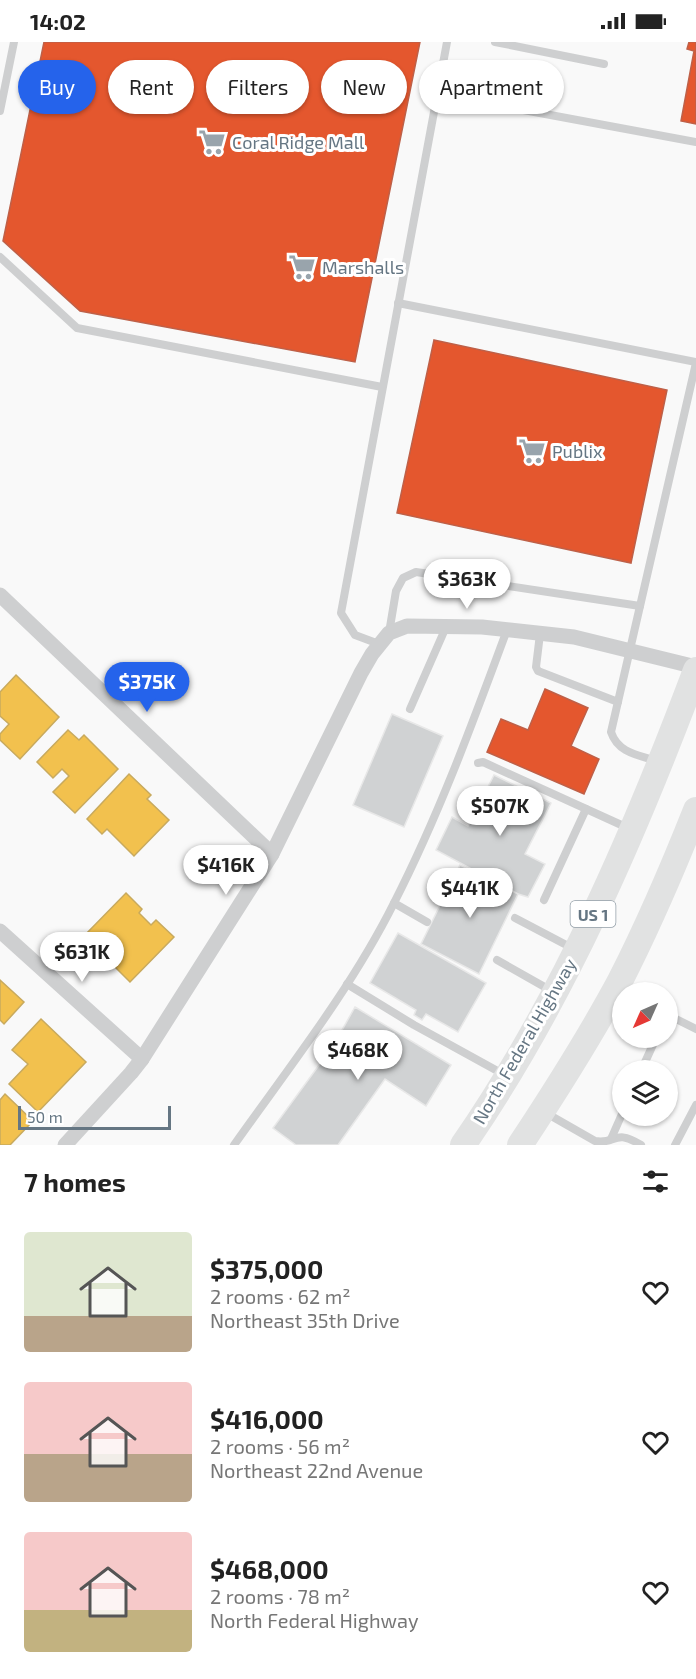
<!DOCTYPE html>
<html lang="en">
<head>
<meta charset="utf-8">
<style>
  :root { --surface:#fff; --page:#f6f6f6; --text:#222; --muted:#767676; --accent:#2563eb }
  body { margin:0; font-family:"Exo 2",sans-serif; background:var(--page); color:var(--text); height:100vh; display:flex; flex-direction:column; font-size:22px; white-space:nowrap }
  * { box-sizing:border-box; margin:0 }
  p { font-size:20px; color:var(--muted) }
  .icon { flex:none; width:33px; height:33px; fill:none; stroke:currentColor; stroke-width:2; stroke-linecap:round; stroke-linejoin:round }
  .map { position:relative; height:1103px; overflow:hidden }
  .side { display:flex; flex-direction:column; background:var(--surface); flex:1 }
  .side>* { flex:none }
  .banner { position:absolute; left:18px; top:18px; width:660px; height:54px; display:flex; gap:12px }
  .needle { width:39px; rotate:225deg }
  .controls { position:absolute; left:612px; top:940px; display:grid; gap:12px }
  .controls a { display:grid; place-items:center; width:66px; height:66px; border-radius:50%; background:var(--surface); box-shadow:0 2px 4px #0004; font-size:30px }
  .scale { position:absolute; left:18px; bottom:15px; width:153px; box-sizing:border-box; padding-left:6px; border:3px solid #657683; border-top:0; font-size:16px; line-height:21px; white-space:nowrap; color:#657683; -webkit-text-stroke:4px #fff; paint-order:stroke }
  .price { position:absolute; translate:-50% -51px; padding:0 14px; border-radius:21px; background:#fff; color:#222; font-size:20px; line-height:39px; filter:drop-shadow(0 2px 3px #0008) }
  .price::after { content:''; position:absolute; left:50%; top:36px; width:18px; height:14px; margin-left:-9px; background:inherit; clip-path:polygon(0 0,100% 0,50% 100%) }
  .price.selected { background:var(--accent); color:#fff }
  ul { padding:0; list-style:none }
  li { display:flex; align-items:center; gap:18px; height:150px; padding:0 24px }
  li span { display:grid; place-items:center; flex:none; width:168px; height:120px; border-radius:6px; color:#555 }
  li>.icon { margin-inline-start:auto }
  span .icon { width:72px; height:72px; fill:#fffc; stroke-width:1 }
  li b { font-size:26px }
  h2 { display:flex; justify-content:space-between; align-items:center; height:72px; padding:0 24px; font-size:26px }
  .tag { padding:0 21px; border-radius:27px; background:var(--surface); box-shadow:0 2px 4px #0004; font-size:21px; line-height:54px }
  .tag.selected { background:var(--accent); color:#fff }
  .status { display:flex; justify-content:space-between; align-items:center; height:42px; padding:0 30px; background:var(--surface); direction:ltr }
  .status svg { height:16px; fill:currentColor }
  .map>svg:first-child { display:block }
  .homes { fill:#f2c14e; stroke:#c8aa5e; stroke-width:1.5 }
  .shops { fill:#e4572e; stroke:#be6048; stroke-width:1.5 }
  .building { fill:#d0d2d3; stroke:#e8e8e8; stroke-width:1.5 }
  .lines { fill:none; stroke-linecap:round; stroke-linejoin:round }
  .service { stroke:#cecfd0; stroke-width:8 }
  .minor { stroke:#cecfd0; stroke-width:15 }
  .primary { stroke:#e1e2e2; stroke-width:26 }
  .labels { text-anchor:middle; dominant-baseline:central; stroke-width:6; stroke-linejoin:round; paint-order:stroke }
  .shield { fill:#fff; stroke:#939fa8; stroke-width:1.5 }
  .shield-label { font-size:16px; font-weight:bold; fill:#657683 }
  .poi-label { font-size:18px; fill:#657683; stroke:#fff; text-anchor:start }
  .street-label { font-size:18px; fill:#657683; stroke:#fff }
</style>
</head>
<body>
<div class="status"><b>14:02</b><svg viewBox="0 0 49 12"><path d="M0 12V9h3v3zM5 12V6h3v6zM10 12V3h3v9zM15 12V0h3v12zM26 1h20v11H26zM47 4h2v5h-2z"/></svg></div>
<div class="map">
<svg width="696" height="1103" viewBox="0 0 696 1103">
  <rect width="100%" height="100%" fill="#f9f9f9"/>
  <g class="homes">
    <polygon points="16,633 59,675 20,717 0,698 0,692 9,682 0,674 0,650"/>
    <polygon points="68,688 79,698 84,693 118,727 75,771 53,750 69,734 62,727 53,736 37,720"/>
    <polygon points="129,732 151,753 147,757 169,778 134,814 107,787 102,792 87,777"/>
    <polygon points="126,851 142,867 139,871 151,883 156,878 174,895 130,940 84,894"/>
    <polygon points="0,938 24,960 4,982 0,978"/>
    <polygon points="41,977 86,1020 38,1070 9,1042 28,1022 12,1008"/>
    <polygon points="5,1052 33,1079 10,1103 0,1103 0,1058"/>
  </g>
  <g class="shops">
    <polygon points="44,0 420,0 355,320 80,269 3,199"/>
    <polygon points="689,0 696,0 696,82 681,79 694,9 687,7"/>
    <polygon points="434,298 667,348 631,521 397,471"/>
    <polygon points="545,647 588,666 571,704 599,717 584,752 487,710 501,677 528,688"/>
  </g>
  <g class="building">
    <polygon points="392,672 443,694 404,785 353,763"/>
    <polygon points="494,733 551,761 525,812 545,822 528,855 518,852 436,808 452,775 468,784"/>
    <polygon points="460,823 518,852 479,932 421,902"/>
    <polygon points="398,891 486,941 458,990 426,972 422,978 414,973 416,968 370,941"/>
    <polygon points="355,965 451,1023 426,1064 385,1037 338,1103 296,1103 273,1086 333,1004"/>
  </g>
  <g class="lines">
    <g class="service">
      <polyline points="495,0 604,22"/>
      <polyline points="437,52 696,100"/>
      <polyline points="0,69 14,0"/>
      <polyline points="0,215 77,286 382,345"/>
      <polyline points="398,261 696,320"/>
      <polyline points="389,591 396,549 403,536 416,530 640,564"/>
      <polyline points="540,592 536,625 538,629 618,660"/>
      <polyline points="379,602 355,593 341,571 447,0"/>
      <polyline points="410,667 446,585"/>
      <path d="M657,719C638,713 618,711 611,690L696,321"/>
      <polyline points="478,721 483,720 628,786"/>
      <polyline points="544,858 586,767"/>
      <polyline points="394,861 427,880"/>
      <polyline points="515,876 574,907"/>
      <polyline points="497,918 550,948"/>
      <polyline points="347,942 414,983 503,1032"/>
      <polyline points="668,973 696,987"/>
      <polyline points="641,1029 656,996"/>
      <path d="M546,1071L595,1099C616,1103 614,1086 641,1103"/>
      <polyline points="611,1097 622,1072"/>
      <path d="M234,1103C290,1024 351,947 394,861C439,773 473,680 507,588"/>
      <polyline points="675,1103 696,1063"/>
    </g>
    <g class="minor">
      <polyline points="0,553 272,812"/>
      <polyline points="0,889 142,1017"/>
      <polyline points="65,1103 131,1031 142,1017 272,812 361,631 372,612 389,591 407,584 482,585 574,595 696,625"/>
    </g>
    <g class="primary">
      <path d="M463,1103C563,958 634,793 696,628"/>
      <path d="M520,1103C555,1050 590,995 620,939C648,884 673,826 696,768"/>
    </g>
  </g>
  <defs>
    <symbol id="supermarket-bare" viewBox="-9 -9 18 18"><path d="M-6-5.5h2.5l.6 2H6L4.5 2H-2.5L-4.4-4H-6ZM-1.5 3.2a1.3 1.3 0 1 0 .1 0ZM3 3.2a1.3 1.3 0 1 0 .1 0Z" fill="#99a4ac" stroke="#fff" stroke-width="2.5" paint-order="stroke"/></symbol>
  </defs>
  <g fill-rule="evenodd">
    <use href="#supermarket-bare" x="193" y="81" width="38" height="38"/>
    <use href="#supermarket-bare" x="283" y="206" width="38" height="38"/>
    <use href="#supermarket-bare" x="513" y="390" width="38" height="38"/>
  </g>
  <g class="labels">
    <rect class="shield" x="570.5" y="859" width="45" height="26" rx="4.5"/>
    <g class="shield-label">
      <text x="593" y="872">US 1</text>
    </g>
    <g class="poi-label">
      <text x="232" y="100">Coral Ridge Mall</text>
      <text x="322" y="225">Marshalls</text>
      <text x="552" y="409">Publix</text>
    </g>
    <g class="street-label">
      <text transform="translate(524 999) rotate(-60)">North Federal Highway</text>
    </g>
  </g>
</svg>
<div class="controls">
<a><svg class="needle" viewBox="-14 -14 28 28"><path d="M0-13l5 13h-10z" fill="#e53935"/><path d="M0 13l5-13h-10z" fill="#767676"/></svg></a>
<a><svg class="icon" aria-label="layers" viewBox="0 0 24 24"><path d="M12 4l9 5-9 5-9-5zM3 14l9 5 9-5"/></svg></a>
</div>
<div class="scale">50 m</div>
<b class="price" style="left:467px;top:568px">$363K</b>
<b class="price selected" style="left:147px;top:671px">$375K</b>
<b class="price" style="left:500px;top:795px">$507K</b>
<b class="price" style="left:226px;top:854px">$416K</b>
<b class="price" style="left:470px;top:877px">$441K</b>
<b class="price" style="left:82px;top:941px">$631K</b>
<b class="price" style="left:358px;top:1039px">$468K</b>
<div class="banner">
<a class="tag selected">Buy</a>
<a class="tag">Rent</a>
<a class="tag">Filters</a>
<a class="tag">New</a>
<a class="tag">Apartment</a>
</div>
</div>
<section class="side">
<h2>7 homes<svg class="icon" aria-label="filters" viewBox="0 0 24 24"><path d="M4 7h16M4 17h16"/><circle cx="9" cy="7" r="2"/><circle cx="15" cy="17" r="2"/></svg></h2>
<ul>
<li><span style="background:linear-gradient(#dfe7d0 70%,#b9a48a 0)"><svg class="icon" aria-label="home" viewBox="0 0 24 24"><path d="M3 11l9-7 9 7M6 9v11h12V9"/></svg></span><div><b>$375,000</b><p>2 rooms · 62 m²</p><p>Northeast 35th Drive</p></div><svg class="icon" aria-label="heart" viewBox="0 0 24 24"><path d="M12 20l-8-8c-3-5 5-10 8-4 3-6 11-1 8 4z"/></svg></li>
<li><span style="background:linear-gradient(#f6c9c9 60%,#b9a48a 0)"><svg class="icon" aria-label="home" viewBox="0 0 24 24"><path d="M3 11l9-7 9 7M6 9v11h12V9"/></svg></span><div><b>$416,000</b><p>2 rooms · 56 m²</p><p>Northeast 22nd Avenue</p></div><svg class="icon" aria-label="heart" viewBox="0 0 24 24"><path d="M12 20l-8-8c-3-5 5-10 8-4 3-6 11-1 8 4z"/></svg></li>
<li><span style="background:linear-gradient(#f6c9c9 65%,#c2b280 0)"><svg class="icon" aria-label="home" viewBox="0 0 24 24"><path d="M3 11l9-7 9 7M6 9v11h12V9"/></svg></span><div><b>$468,000</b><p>2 rooms · 78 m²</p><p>North Federal Highway</p></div><svg class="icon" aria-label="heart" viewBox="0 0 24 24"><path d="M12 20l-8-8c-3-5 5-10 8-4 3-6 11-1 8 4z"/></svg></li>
</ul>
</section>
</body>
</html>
